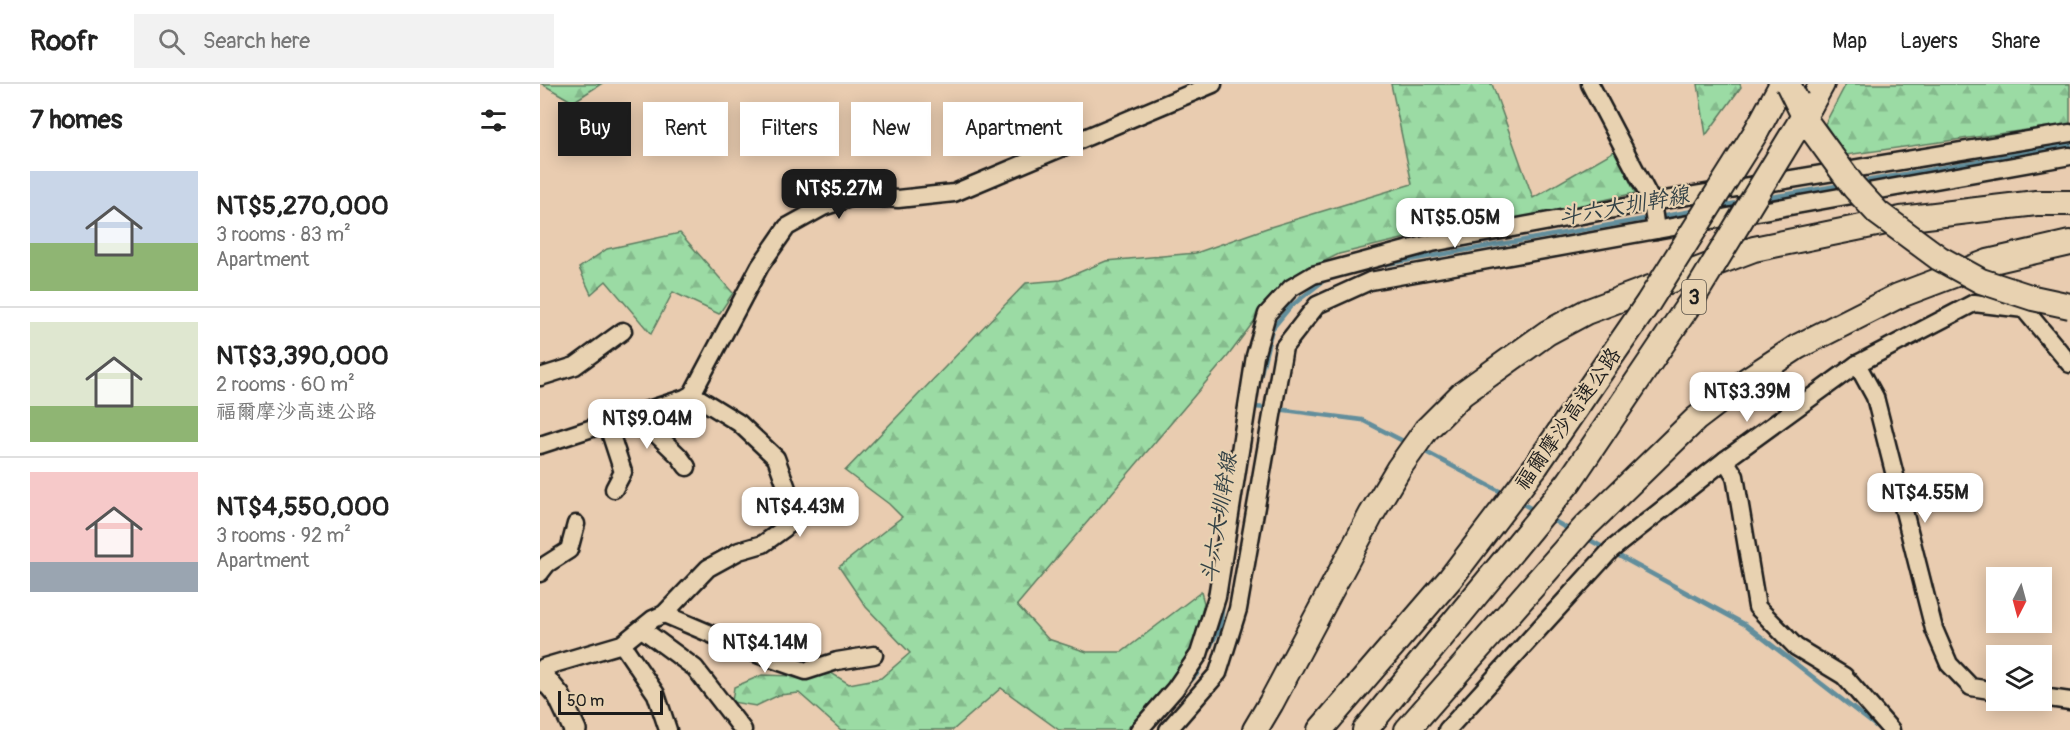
<!DOCTYPE html>
<html lang="en">
<head>
<meta charset="utf-8">
<style>
  :root { --surface:#fff; --page:#f2f2f2; --text:#222; --muted:#767676; --line:#e0e0e0; --accent:#1c1c1c }
  body { margin:0; font-family:Pangolin,"LXGW WenKai TC",sans-serif; background:var(--page); color:var(--text); height:100vh; display:flex; flex-direction:column; font-size:22px; white-space:nowrap }
  * { box-sizing:border-box; margin:0 }
  p { font-size:20px; color:var(--muted) }
  .icon { flex:none; width:33px; height:33px; fill:none; stroke:currentColor; stroke-width:2; stroke-linecap:round; stroke-linejoin:round }
  .map { position:relative; flex:1; overflow:hidden }
  .panel { display:flex; flex-direction:column; background:var(--surface); width:540px }
  .panel>* { flex:none }
  .hud { position:absolute; left:18px; top:18px; width:570px; height:54px; display:flex; gap:12px }
  .needle { width:39px; rotate:186deg }
  .controls { position:absolute; left:1446px; top:483px; display:grid; gap:12px }
  .controls a { display:grid; place-items:center; width:66px; height:66px; border-radius:0px; background:var(--surface); box-shadow:0 3px 15px #0003; font-size:30px }
  .scale { position:absolute; left:18px; bottom:15px; width:105px; box-sizing:border-box; padding-left:6px; border:3px solid #1c1c1c; border-top:0; font-size:16px; line-height:21px; white-space:nowrap; color:#1c1c1c; -webkit-text-stroke:4px #e8d2b1; paint-order:stroke }
  .price { position:absolute; translate:-50% -51px; padding:0 14px; border-radius:12px; background:#fff; color:#222; font-size:20px; line-height:39px; filter:drop-shadow(0 2px 3px #0008) }
  .price::after { content:''; position:absolute; left:50%; top:36px; width:18px; height:14px; margin-left:-9px; background:inherit; clip-path:polygon(0 0,100% 0,50% 100%) }
  .price.active { background:var(--accent); color:#fff }
  ul { padding:0; list-style:none }
  li { display:flex; align-items:center; gap:18px; height:150px; padding:0 30px }
  li+li { border-top:2px solid var(--line) }
  li span { display:grid; place-items:center; flex:none; width:168px; height:120px; border-radius:0px; color:#555 }
  li>.icon { margin-inline-start:auto }
  span .icon { width:72px; height:72px; fill:#fffc; stroke-width:1 }
  li b { font-size:26px }
  h2 { display:flex; justify-content:space-between; align-items:center; height:72px; padding:0 30px; font-size:26px }
  .pill { padding:0 21px; border-radius:0px; background:var(--surface); box-shadow:0 3px 15px #0003; font-size:21px; line-height:54px }
  .pill.active { background:var(--accent); color:#fff }
  header { display:flex; align-items:center; gap:36px; box-sizing:border-box; height:84px; padding:0 30px; background:var(--surface); border-bottom:2px solid var(--line) }
  header strong { font-size:28px }
  nav { display:flex; gap:33px; margin-inline-start:auto; font-size:21px }
  .search { width:420px; height:54px; background:var(--page); display:flex; align-items:center; gap:15px; box-sizing:border-box; padding:0 21px; border-radius:0px; color:var(--muted); font-size:22px }
  main { display:flex; flex:1; min-height:0 }
  .map>svg:first-child { display:block }
  .forest { fill:url(#forest-firs); stroke:#5c7c60; stroke-width:1.5 }
  .lines { fill:none; stroke-linecap:round; stroke-linejoin:round }
  .stream { stroke:#628e9c; stroke-width:4.5 }
  .minor-casing { stroke:#1c1c1c; stroke-width:21 }
  .major-casing { stroke:#1c1c1c; stroke-width:26 }
  .highway-casing { stroke:#1c1c1c; stroke-width:28 }
  .minor { stroke:#e8d2b1; stroke-width:16 }
  .major { stroke:#e8d2b1; stroke-width:21 }
  .highway { stroke:#e8d2b1; stroke-width:24 }
  .highway-bridge-casing { stroke:#1c1c1c; stroke-width:28; stroke-linecap:butt }
  .highway-bridge { stroke:#e8d2b1; stroke-width:24 }
  .labels { text-anchor:middle; dominant-baseline:central; stroke-width:4.5; stroke-linejoin:round; paint-order:stroke }
  .shield { fill:#e8d2b1; stroke:#595349; stroke-width:1.5 }
  .shield-label { font-size:20px; font-weight:bold; fill:#1c1c1c }
  .street-label { font-size:21px; fill:#1c1c1c; stroke:#e8d2b1 }
  .water-label { font-size:22px; font-style:italic; fill:#334247; stroke:#e8d2b1 }
</style>
</head>
<body>
<header>
<strong>Roofr</strong>
<div class="search"><svg class="icon" aria-label="search" viewBox="0 0 24 24"><circle cx="10" cy="10" r="6"/><path d="M15 15l6 6"/></svg>Search here</div>
<nav><a>Map</a><a>Layers</a><a>Share</a></nav>
</header>
<main>
<section class="panel">
<h2>7 homes<svg class="icon" aria-label="filters" viewBox="0 0 24 24"><path d="M4 7h16M4 17h16"/><circle cx="9" cy="7" r="2"/><circle cx="15" cy="17" r="2"/></svg></h2>
<ul>
<li><span style="background:linear-gradient(#c9d6e8 60%,#8fb573 0)"><svg class="icon" aria-label="home" viewBox="0 0 24 24"><path d="M3 11l9-7 9 7M6 9v11h12V9"/></svg></span><div><b>NT$5,270,000</b><p>3 rooms · 83 m²</p><p>Apartment</p></div></li>
<li><span style="background:linear-gradient(#dfe7d0 70%,#8fb573 0)"><svg class="icon" aria-label="home" viewBox="0 0 24 24"><path d="M3 11l9-7 9 7M6 9v11h12V9"/></svg></span><div><b>NT$3,390,000</b><p>2 rooms · 60 m²</p><p>福爾摩沙高速公路</p></div></li>
<li><span style="background:linear-gradient(#f6c9c9 75%,#9aa5b1 0)"><svg class="icon" aria-label="home" viewBox="0 0 24 24"><path d="M3 11l9-7 9 7M6 9v11h12V9"/></svg></span><div><b>NT$4,550,000</b><p>3 rooms · 92 m²</p><p>Apartment</p></div></li>
</ul>
</section>
<div class="map">
<svg width="1530" height="646" viewBox="0 0 1530 646">
  <defs>
    <pattern id="forest-firs" width="22" height="20" patternUnits="userSpaceOnUse" patternTransform="scale(1.5)"><rect width="22" height="20" fill="#9bdba4"/><path d="M5 1l3.5 6h-7zM16 11l3.5 6h-7z" fill="#85bb8d"/></pattern>
  </defs>
  <rect width="100%" height="100%" fill="#e9ccb0"/>
  <filter id="ink" filterUnits="userSpaceOnUse"><feTurbulence type="fractalNoise" baseFrequency=".0167" numOctaves="2"/><feDisplacementMap in="SourceGraphic" scale="12" xChannelSelector="R" yChannelSelector="G"/><feConvolveMatrix kernelMatrix="1 2 1 2 8 2 1 2 1" color-interpolation-filters="sRGB"/></filter>
  <g filter="url(#ink)">
    <g class="forest">
      <polygon points="2,0 61,0 33,18"/>
      <polygon points="851,0 952,0 993,114 1076,66 1095,109 980,135 887,149 799,170 745,196 688,272 477,521 508,555 547,568 582,568 661,508 664,519 647,584 586,646 519,646 461,604 413,646 301,646 259,609 239,611 216,622 192,618 194,603 222,591 255,592 288,587 309,600 341,594 370,569 326,523 299,483 362,433 349,420 305,387 486,199 521,196 566,177 656,169 727,144 872,100"/>
      <polygon points="1158,0 1200,0 1201,3 1166,51"/>
      <polygon points="1306,0 1530,0 1530,40 1306,71 1285,40"/>
      <polygon points="140,149 193,209 179,230 133,208 111,250 66,197 51,210 39,184 67,165"/>
    </g>
    <g class="lines">
      <g class="stream">
        <polyline points="1320,98 1530,61"/>
        <polyline points="1225,114 1302,101"/>
        <polyline points="1181,122 1202,118"/>
        <polyline points="1119,133 1158,126"/>
        <polyline points="841,181 1110,134"/>
        <polyline points="718,301 732,245 750,223 787,194"/>
        <polyline points="713,323 728,324"/>
        <polyline points="737,325 822,336 869,360"/>
        <polyline points="882,366 965,410"/>
        <polyline points="977,417 996,427"/>
        <polyline points="1009,434 1033,448"/>
        <polyline points="1046,454 1206,541 1341,646"/>
        <polyline points="669,565 680,543 683,519"/>
        <polyline points="647,601 657,590 661,581"/>
      </g>
      <defs>
        <g id="minor">
          <polyline points="1050,0 1112,118 1116,146"/>
          <polyline points="1317,280 1335,313 1394,545 1409,580 1431,603 1456,607"/>
          <polyline points="0,293 35,282 83,247"/>
          <polyline points="106,327 113,347 139,372 147,383"/>
          <polyline points="67,339 83,388 74,405"/>
          <polyline points="0,361 145,314 152,310 220,182 247,143 283,123 316,112 358,115 414,109 673,0"/>
          <polyline points="0,489 7,480 29,466 36,440"/>
          <polyline points="124,530 220,571 266,587 297,577 334,571"/>
          <polyline points="102,545 155,584 203,646"/>
          <polyline points="82,560 116,610 128,646"/>
          <polyline points="4,583 82,560 113,535 124,530 168,484 199,467 223,460 245,444 252,434 253,421 236,374 199,339 152,310"/>
          <polyline points="1502,613 1530,617"/>
          <polyline points="599,646 635,605 659,570 677,513 715,272 727,230 751,204 773,191 892,159 1112,118 1530,49"/>
          <polyline points="628,646 678,589 698,525 744,263 777,221 830,197 1530,72"/>
          <polyline points="907,646 1071,466 1185,376"/>
          <polyline points="1351,646 1304,592 1256,563 1217,523 1195,392 1185,376 1317,280 1434,219 1484,225 1530,280"/>
        </g>
        <polyline id="major" points="0,589 19,612 35,646"/>
        <g id="highway">
          <polyline points="1270,22 1282,0"/>
          <polyline points="1216,48 1242,0"/>
          <polyline points="715,646 731,619 831,431 859,384 886,346 922,310 1007,249 1046,228 1214,165 1361,135 1496,119 1530,119"/>
          <polyline points="780,646 910,495 996,382"/>
          <polyline points="825,646 1029,398"/>
          <polyline points="867,646 1045,443 1156,335 1207,296 1257,263 1358,212 1448,178 1530,159"/>
        </g>
      </defs>
      <use href="#minor" class="minor-casing"/>
      <use href="#major" class="major-casing"/>
      <use href="#highway" class="highway-casing"/>
      <use href="#minor" class="minor"/>
      <use href="#major" class="major"/>
      <use href="#highway" class="highway"/>
      <defs>
        <g id="highway-bridge">
          <polyline points="1248,0 1268,40 1314,103 1338,129 1399,174 1441,197 1493,214 1530,222"/>
          <polyline points="996,382 1108,219 1216,48"/>
          <polyline points="1029,398 1150,219 1270,22"/>
        </g>
      </defs>
      <use href="#highway-bridge" class="highway-bridge-casing"/>
      <use href="#highway-bridge" class="highway-bridge"/>
    </g>
  </g>
  <g class="labels">
    <rect class="shield" x="1142" y="196" width="24" height="34" rx="4.5"/>
    <g class="shield-label">
      <text x="1154" y="213">3</text>
    </g>
    <g class="street-label">
      <text transform="translate(1028 335) rotate(-55)">福爾摩沙高速公路</text>
    </g>
    <g class="water-label">
      <text transform="translate(1084 122) rotate(-10)">斗六大圳幹線</text>
      <text transform="translate(679 434) rotate(-81)">斗六大圳幹線</text>
    </g>
  </g>
</svg>
<div class="controls">
<a><svg class="needle" viewBox="-14 -14 28 28"><path d="M0-13l5 13h-10z" fill="#e53935"/><path d="M0 13l5-13h-10z" fill="#767676"/></svg></a>
<a><svg class="icon" aria-label="layers" viewBox="0 0 24 24"><path d="M12 4l9 5-9 5-9-5zM3 14l9 5 9-5"/></svg></a>
</div>
<div class="scale">50 m</div>
<b class="price active" style="left:299px;top:136px">NT$5.27M</b>
<b class="price" style="left:915px;top:165px">NT$5.05M</b>
<b class="price" style="left:1207px;top:339px">NT$3.39M</b>
<b class="price" style="left:107px;top:366px">NT$9.04M</b>
<b class="price" style="left:1385px;top:440px">NT$4.55M</b>
<b class="price" style="left:260px;top:454px">NT$4.43M</b>
<b class="price" style="left:225px;top:590px">NT$4.14M</b>
<div class="hud">
<a class="pill active">Buy</a>
<a class="pill">Rent</a>
<a class="pill">Filters</a>
<a class="pill">New</a>
<a class="pill">Apartment</a>
</div>
</div>
</main>
</body>
</html>
